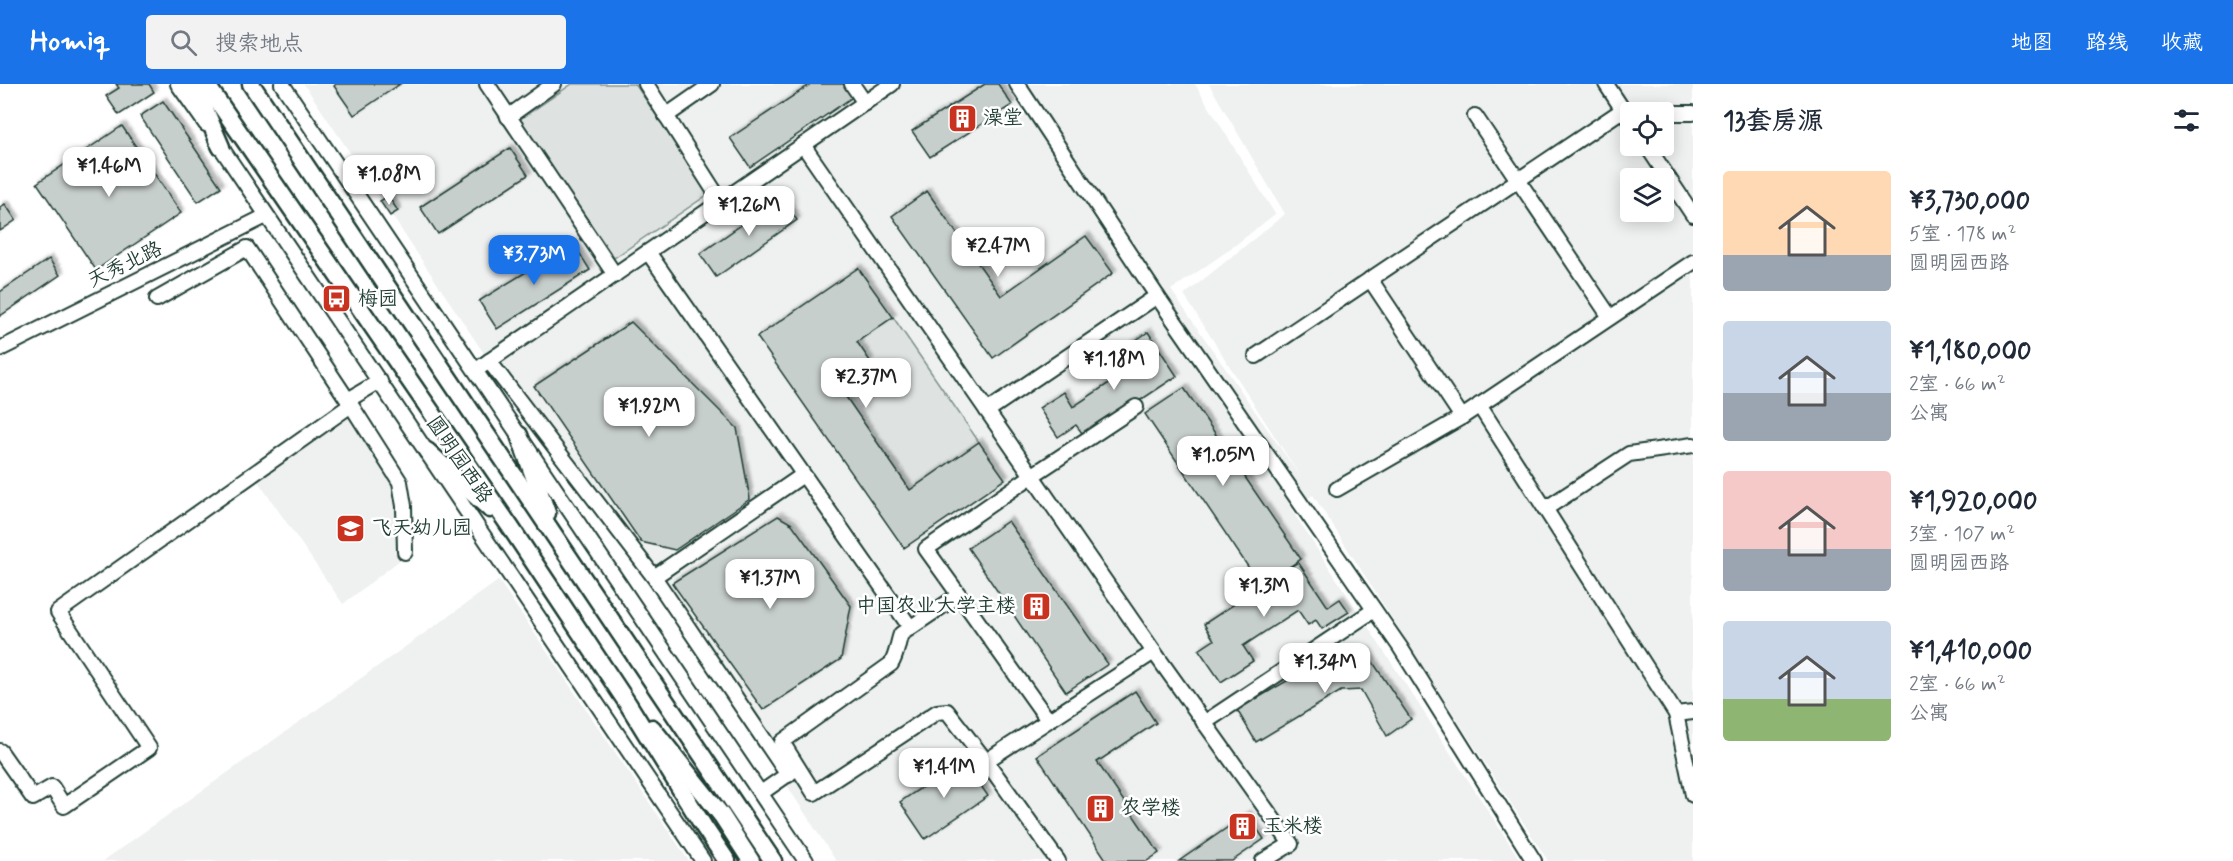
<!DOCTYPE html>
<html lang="zh">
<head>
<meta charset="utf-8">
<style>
  :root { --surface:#fff; --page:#f2f2f3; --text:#1f2937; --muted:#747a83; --accent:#1a73e8 }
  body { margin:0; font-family:Mynerve,"LXGW WenKai TC",sans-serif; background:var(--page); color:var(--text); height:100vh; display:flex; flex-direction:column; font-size:22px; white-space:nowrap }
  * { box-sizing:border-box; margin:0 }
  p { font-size:20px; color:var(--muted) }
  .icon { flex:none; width:33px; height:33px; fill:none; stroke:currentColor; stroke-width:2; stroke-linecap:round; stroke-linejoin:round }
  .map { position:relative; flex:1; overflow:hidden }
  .sheet { display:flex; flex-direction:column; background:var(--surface); width:540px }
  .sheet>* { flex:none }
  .controls { position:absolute; left:1620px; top:18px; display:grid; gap:12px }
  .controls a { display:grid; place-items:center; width:54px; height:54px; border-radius:6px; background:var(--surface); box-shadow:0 3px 15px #0003; font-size:30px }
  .price { position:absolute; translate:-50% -51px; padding:0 14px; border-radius:12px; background:#fff; color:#222; font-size:20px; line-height:39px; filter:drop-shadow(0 2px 3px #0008) }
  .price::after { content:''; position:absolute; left:50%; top:36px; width:18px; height:14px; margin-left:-9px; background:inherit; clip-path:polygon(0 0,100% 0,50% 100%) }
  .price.selected { background:var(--accent); color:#fff }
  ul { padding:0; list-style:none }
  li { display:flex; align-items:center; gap:18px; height:150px; padding:0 30px }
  li span { display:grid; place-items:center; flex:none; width:168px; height:120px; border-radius:6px; color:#555 }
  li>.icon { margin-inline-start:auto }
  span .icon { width:72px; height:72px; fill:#fffc; stroke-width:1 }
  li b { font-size:26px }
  h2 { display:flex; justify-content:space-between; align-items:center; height:72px; padding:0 30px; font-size:26px }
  header { display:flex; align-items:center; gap:36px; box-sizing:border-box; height:84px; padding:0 30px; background:var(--accent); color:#fff }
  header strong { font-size:28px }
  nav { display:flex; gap:33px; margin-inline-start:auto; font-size:21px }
  .search { width:420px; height:54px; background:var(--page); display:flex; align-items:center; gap:15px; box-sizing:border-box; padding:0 21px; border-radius:6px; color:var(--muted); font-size:22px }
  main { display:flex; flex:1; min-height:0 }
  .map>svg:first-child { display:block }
  .built { fill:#eef1f0; fill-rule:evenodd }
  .green { fill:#dee3e2; stroke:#7e908b; stroke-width:1.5 }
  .building { fill:#c7cfcc; stroke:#1f3d34; stroke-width:1.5; filter:url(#shadow) }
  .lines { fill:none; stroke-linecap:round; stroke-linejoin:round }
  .minor-casing { stroke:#1f3d34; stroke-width:18 }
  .major-casing { stroke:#1f3d34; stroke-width:21 }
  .minor { stroke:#fff; stroke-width:14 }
  .major { stroke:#fff; stroke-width:16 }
  .labels { text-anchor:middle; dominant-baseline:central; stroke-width:5; stroke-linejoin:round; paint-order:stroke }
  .poi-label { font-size:20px; fill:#1f3d34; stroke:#fff; text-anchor:start }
  .street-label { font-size:20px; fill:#1f3d34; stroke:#fff }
</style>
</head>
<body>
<header>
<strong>Homiq</strong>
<div class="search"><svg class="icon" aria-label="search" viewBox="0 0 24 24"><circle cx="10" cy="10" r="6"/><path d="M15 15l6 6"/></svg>搜索地点</div>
<nav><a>地图</a><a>路线</a><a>收藏</a></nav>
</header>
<main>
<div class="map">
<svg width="1693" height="777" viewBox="0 0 1693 777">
  <defs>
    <filter id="shadow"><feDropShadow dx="3.5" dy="-3.5" stdDeviation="1.5" flood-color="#0004"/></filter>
  </defs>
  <rect width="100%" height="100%" fill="#fff"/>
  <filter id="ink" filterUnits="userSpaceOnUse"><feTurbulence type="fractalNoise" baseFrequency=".0167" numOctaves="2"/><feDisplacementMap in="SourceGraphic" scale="12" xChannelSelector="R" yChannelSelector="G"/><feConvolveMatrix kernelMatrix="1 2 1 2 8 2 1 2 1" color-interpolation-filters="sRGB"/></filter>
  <g filter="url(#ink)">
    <g class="built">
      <path d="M304,0H1195L1275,130L1229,166L1171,206L1302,395L1184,211L1285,130L1209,0H1693V777H1548L1313,411L1291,425L1521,777H836L652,494L489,277ZM1630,28H1664V62H1630ZM1630,94H1664V128H1630Z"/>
      <polygon points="353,328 411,422 413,466 343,520 255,393"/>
      <polygon points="499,497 689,777 103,777 498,497"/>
    </g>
    <g class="green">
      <polygon points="572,0 635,0 710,109 614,174 519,36"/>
      <polygon points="893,233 979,358 910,406 837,300 870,277 857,258"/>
    </g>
    <g class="building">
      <polygon points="116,0 149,0 154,8 119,31 106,12 119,4"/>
      <polygon points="336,0 400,0 354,31 334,2"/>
      <polygon points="811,0 845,0 854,12 750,83 730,54"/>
      <polygon points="985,0 998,0 1012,21 930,73 912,47"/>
      <polygon points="163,17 221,103 198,118 140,32"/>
      <polygon points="122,42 181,129 96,186 37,99"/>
      <polygon points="510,64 528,91 438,150 420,123"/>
      <polygon points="927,107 1001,212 1086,152 1113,189 993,274 892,132"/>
      <polygon points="388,112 398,127 390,132 380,117"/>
      <polygon points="781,113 797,136 716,193 700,170"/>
      <polygon points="5,120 16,136 0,147 0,123"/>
      <polygon points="573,159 590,186 497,245 479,217"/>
      <polygon points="49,175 60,191 0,232 0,208"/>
      <polygon points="858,184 893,233 857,258 870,277 837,300 910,406 979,358 1005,395 904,464 757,253"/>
      <polygon points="631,238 737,344 750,415 675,466 641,458 534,302"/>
      <polygon points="1148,248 1177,292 1085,353 1076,341 1058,353 1039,324 1064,308 1073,323 1132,284 1120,267"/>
      <polygon points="1184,304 1301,475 1261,502 1145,330"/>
      <polygon points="778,432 792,440 851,522 841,575 763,626 672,499"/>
      <polygon points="1008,437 1108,580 1066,608 968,464"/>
      <polygon points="1298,478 1328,523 1340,515 1349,528 1322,545 1316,536 1308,541 1298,526 1243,562 1253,577 1221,598 1199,566 1214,556 1204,540"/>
      <polygon points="1340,566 1366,568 1411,635 1387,652 1361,606 1341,607 1256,658 1237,626"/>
      <polygon points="1135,607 1156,639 1097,678 1159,769 1147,777 1107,777 1037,672"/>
      <polygon points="963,676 988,712 925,755 900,718"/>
      <polygon points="1247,730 1264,755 1232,777 1179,777"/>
    </g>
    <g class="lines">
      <defs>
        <g id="minor">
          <polyline points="178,0 206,40"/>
          <polyline points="282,0 806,777"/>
          <polyline points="487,0 615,191"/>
          <polyline points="646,0 720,116"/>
          <polyline points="852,0 865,19"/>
          <polyline points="1017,0 1157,212 1400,563 1534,777"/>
          <polyline points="1606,0 1629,35"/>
          <polyline points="1664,29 1693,29"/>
          <polyline points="666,32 712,0"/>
          <polyline points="1475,32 1610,233"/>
          <polyline points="508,33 554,0"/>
          <polyline points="216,56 703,777"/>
          <polyline points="803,61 1154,568"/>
          <polyline points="1647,62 1693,131"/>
          <polyline points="648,168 910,543"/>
          <polyline points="1370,195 1462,333"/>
          <polyline points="0,265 266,132"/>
          <polyline points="1256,272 1618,29 1630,29"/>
          <polyline points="489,277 654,493 788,691"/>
          <polyline points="482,282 892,0"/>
          <polyline points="348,316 380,297"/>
          <polyline points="351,321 400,398 404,422 405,468"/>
          <polyline points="1479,321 1676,630 1693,711"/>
          <polyline points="987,327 1157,212"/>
          <polyline points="1337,405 1462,333 1693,178"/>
          <polyline points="1545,425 1629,370 1693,361"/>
          <polyline points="654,493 803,391"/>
          <polyline points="959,511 926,465 1033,391 1136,323"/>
          <polyline points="1676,630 1693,628"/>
          <path d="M1048,636L959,511L901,550C897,561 897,571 891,580L782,658L814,709L937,628L947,627L986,677L1154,568L1291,760L1263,777"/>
          <polyline points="1204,639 1374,526"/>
          <polyline points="0,667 33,714 52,703 64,722 149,664 58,528 351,321 247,164 157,215"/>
          <polyline points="986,677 1058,777"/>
          <polyline points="761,709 794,686"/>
        </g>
        <g id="major">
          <polyline points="194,0 221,63"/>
          <polyline points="206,0 511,444 628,620 704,743 727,777"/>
          <polyline points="251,0 773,777"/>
          <polyline points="519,351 547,429"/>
          <polyline points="427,367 490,425"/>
          <polyline points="652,644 722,732 751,777"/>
        </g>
      </defs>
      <use href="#minor" class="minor-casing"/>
      <use href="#major" class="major-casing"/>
      <use href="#minor" class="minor"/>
      <use href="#major" class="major"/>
    </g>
  </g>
  <defs>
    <symbol id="building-square" viewBox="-11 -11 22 22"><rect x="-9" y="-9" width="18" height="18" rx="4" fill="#c8321e" stroke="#fff"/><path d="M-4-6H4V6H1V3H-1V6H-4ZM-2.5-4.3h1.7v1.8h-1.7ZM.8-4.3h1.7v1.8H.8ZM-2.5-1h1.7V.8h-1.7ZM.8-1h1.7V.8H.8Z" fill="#fff"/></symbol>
    <symbol id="bus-square" viewBox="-11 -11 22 22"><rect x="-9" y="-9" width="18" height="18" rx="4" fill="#c8321e" stroke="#fff"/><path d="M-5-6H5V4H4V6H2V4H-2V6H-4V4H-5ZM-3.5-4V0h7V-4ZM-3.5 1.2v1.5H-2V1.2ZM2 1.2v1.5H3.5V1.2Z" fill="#fff"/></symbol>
    <symbol id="school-square" viewBox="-11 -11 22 22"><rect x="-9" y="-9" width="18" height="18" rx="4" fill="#c8321e" stroke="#fff"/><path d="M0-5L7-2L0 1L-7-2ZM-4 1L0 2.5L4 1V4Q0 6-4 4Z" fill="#fff"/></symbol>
  </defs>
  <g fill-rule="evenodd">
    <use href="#building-square" x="946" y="18" width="33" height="33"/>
    <use href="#bus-square" x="320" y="198" width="33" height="33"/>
    <use href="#school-square" x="334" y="428" width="33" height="33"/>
    <use href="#building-square" x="1020" y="506" width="33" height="33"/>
    <use href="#building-square" x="1084" y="708" width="33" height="33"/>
    <use href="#building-square" x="1226" y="726" width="33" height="33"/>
  </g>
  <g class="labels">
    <g class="poi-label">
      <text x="983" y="34">澡堂</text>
      <text x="358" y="215">梅园</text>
      <text x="372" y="444">飞天幼儿园</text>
      <text x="1016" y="522" text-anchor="end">中国农业大学主楼</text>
      <text x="1121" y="724">农学楼</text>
      <text x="1263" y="742">玉米楼</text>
    </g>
    <g class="street-label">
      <text transform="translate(125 181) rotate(-26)">天秀北路</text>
      <text transform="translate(459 376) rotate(56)">圆明园西路</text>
    </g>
  </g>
</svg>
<div class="controls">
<a><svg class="icon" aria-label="locate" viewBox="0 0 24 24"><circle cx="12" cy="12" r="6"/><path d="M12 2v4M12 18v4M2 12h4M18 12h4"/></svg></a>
<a><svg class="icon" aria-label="layers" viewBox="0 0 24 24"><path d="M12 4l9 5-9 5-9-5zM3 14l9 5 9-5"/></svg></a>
</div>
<b class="price" style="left:109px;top:114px">¥1.46M</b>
<b class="price" style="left:389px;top:122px">¥1.08M</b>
<b class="price" style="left:749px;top:153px">¥1.26M</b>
<b class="price" style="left:998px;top:194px">¥2.47M</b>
<b class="price selected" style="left:534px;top:202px">¥3.73M</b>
<b class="price" style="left:1114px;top:307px">¥1.18M</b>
<b class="price" style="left:866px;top:325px">¥2.37M</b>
<b class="price" style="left:649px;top:354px">¥1.92M</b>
<b class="price" style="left:1223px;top:403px">¥1.05M</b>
<b class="price" style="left:770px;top:526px">¥1.37M</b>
<b class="price" style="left:1264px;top:534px">¥1.3M</b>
<b class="price" style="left:1325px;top:610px">¥1.34M</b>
<b class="price" style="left:944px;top:715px">¥1.41M</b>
</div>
<section class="sheet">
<h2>13套房源<svg class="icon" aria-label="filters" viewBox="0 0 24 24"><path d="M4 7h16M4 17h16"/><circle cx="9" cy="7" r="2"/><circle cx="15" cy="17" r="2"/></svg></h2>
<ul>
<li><span style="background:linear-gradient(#ffd9b3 70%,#9aa5b1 0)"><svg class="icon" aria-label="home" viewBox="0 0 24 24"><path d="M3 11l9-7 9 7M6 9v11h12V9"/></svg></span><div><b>¥3,730,000</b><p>5室 · 178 m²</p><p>圆明园西路</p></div></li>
<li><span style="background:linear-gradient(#c9d6e8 60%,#9aa5b1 0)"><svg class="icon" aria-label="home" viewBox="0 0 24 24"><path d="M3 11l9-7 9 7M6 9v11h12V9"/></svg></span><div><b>¥1,180,000</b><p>2室 · 66 m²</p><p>公寓</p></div></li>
<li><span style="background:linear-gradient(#f6c9c9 65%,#9aa5b1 0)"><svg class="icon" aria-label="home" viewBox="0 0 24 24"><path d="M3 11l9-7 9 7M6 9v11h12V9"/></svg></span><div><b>¥1,920,000</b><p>3室 · 107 m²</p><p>圆明园西路</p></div></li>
<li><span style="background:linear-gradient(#c9d6e8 65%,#8fb573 0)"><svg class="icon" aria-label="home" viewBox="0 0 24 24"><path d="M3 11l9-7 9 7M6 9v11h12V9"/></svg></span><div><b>¥1,410,000</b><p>2室 · 66 m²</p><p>公寓</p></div></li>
</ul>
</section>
</main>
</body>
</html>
